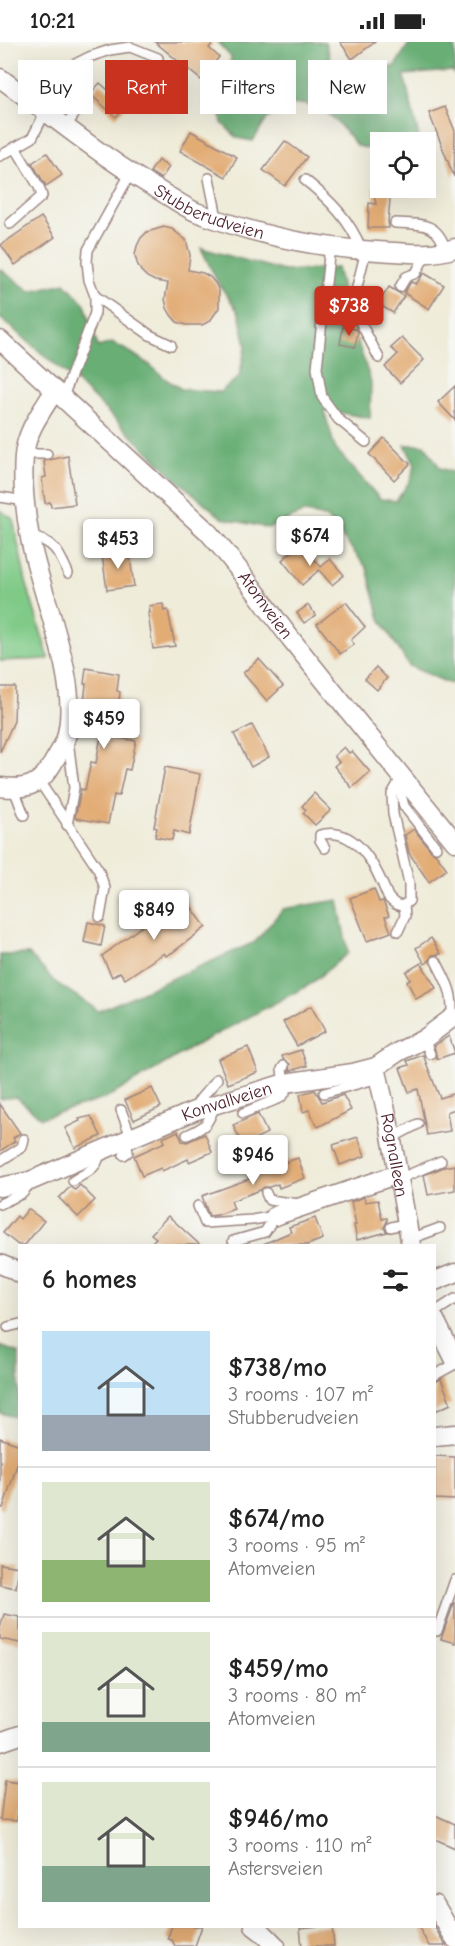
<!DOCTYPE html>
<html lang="en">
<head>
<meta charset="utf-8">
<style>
  :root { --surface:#fff; --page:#f2f2f2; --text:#222; --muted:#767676; --line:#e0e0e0; --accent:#c8321e }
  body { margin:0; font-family:"Comic Neue",sans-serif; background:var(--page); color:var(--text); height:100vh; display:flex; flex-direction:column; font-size:22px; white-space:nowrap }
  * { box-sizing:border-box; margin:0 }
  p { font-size:20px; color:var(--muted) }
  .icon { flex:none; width:33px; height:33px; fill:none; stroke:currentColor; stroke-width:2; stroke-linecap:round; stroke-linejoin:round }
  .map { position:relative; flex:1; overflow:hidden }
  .details { position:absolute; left:18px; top:1202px; width:418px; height:684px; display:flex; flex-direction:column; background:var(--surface); border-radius:0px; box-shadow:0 6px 24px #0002 }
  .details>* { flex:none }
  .top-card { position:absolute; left:18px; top:18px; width:420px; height:54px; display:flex; gap:12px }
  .controls { position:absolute; left:370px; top:90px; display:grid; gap:12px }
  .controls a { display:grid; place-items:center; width:66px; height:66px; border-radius:0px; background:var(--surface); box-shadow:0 6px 24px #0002; font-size:30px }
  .price { position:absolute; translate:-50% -51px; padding:0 14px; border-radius:6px; background:#fff; color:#222; font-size:20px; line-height:39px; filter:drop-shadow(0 2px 3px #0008) }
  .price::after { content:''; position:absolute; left:50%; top:36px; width:18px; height:14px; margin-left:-9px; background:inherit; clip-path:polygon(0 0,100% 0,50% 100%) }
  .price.active { background:var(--accent); color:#fff }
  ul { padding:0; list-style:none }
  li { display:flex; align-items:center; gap:18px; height:150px; padding:0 24px }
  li+li { border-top:2px solid var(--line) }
  li span { display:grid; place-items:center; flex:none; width:168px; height:120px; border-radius:0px; color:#555 }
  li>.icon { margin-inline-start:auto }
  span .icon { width:72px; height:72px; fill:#fffc; stroke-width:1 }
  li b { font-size:26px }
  h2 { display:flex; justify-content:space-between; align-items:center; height:72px; padding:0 24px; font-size:26px }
  .chip { padding:0 21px; border-radius:0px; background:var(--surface); box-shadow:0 6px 24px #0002; font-size:21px; line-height:54px }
  .chip.active { background:var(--accent); color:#fff }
  .status { display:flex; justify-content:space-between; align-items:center; height:42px; padding:0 30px; background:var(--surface); direction:ltr }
  .status svg { height:16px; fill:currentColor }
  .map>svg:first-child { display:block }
  .green { fill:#80ca88; stroke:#65745a; stroke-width:1.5 }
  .forest { fill:#68ae74; stroke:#596650; stroke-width:1.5 }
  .building { fill:#e2ac74 }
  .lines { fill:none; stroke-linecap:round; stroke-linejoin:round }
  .lane-casing { stroke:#9c8682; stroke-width:12 }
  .street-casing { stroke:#9c8682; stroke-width:21 }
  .lane { stroke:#fff; stroke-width:9 }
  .street { stroke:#fff; stroke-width:18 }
  .labels { text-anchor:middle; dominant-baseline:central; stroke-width:5; stroke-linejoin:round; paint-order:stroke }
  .street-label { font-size:18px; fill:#4a1f2b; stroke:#f6f6f2 }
</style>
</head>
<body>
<div class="status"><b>10:21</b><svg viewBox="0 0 49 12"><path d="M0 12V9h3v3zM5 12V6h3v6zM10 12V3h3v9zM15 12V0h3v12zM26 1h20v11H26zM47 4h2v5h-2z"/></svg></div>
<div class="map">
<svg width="455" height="1904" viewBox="0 0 455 1904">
  <rect width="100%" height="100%" fill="#f6f6f2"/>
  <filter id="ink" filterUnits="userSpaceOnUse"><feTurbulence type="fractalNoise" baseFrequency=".0167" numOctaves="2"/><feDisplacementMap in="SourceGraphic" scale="12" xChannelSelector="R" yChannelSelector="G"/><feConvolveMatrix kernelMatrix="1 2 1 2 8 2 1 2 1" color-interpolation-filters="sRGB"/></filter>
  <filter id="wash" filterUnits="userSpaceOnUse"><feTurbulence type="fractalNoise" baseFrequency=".008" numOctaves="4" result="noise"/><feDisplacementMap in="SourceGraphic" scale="24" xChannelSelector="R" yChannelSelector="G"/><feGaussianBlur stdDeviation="1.35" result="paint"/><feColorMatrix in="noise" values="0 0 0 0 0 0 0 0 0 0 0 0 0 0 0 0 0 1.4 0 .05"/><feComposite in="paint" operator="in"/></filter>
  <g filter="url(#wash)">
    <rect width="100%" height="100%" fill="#efecda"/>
    <polygon class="green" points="0,468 13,477 26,540 49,617 0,619"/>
    <g class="forest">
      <polygon points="217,0 325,0 334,29 361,32 395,24 410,0 455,0 455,32 452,29 404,33 420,100 381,100 381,109 357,104 339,82 325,69 305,62 285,63 267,77 253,99 237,96 222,81 219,62 227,41 231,15"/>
      <polygon points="201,206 284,229 337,226 346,264 371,340 370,376 324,368 335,406 380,457 396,459 410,439 415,423 405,403 425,403 440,426 455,431 455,642 448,641 409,624 380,577 367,526 327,476 305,470 268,486 222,476 176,437 84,347 0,276 0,227 30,249 65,241 85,262 98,305 112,301 130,310 150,323 167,338 181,347 220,350 239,335 246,303 239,271 217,239"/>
      <polygon points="338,858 348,911 309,943 196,1003 107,1056 41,1076 16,1055 0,1057 0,913 29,912 54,939 99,969 255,900 283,867"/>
      <polygon points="0,1304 19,1311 19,1376 0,1371"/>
    </g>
    <g id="blocks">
      <g class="building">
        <polygon points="155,0 214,0 209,6 219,15 201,38"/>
        <polygon points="340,0 375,0 352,17"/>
        <polygon points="120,35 132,45 126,52 132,58 116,75 90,52 100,41 108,48"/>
        <polygon points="445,65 455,89 454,135 429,71"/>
        <polygon points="191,89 237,115 226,135 180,109"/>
        <polygon points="285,99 307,115 285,144 263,128"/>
        <polygon points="47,111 62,133 46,144 32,121"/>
        <polygon points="158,118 169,125 161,137 150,130"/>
        <polygon points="373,146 391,146 388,180 389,186 368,186 369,161 376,162"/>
        <polygon points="41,175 55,195 15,223 1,203"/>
        <polygon points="164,185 172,187 186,198 190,213 188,228 203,231 210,235 216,242 219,249 219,266 210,279 202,283 186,283 177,280 171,273 167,266 165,257 168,241 155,239 147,235 141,229 137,221 135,213 137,204 141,196 147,190"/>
        <polygon points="424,231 444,243 429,267 404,251 411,240 416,242"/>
        <polygon points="389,245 404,254 393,271 378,262"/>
        <polygon points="343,285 356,287 358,290 355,305 340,302"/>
        <polygon points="402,296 424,318 400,341 385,325 398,312 391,306"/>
        <polygon points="455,344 455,378 438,360"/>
        <polygon points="384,396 410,422 394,438 369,412"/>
        <polygon points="68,414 75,462 51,465 50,460 45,461 42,436 46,435 44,419"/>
        <polygon points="299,504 303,509 306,507 321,525 330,517 344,533 332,543 319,528 302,543 282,518"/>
        <polygon points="129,509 134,544 107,548 102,513"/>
        <polygon points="346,560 365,585 351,598 354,602 340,612 317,582"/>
        <polygon points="163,562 164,569 168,568 175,604 153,607 148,571 150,571 149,564"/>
        <polygon points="308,563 316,573 304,581 297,571"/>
        <polygon points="259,617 283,644 267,659 243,631"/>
        <polygon points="376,625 387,636 377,648 365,637"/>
        <polygon points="86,626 119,632 117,649 120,650 115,695 136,699 130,728 125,727 119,754 114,753 108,782 75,776 81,747 85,748 91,720 96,721 105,672 87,669 88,662 84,661 86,642 84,642"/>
        <polygon points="0,645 15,645 14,679 0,710"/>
        <polygon points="252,683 269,715 251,725 234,692"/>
        <polygon points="344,705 349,711 352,709 370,730 352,746 334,724 339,720 334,714"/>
        <polygon points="165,725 200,732 189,793 174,789 172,798 155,795 157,786 154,785"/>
        <polygon points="314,751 331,768 315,783 303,771 306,768 302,764"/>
        <polygon points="414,787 431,809 436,812 447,827 429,840 409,811 405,793"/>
        <polygon points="374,847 379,860 383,859 389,874 385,875 391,890 367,899 350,856"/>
        <polygon points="186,858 206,885 173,910 166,914 164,911 125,937 120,930 112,935 102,914 145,882 148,886"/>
        <polygon points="88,880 105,884 101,904 84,900"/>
        <polygon points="431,896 441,912 432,913 429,919 425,922 416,906"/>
        <polygon points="421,921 436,946 416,957 407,939 410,937 406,930"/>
        <polygon points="311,964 325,989 297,1004 283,980"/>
        <polygon points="449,994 455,1011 437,1017 434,1004"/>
        <polygon points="248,1005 258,1030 228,1042 218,1017"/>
        <polygon points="301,1008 307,1024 289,1029 290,1022 283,1017 282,1014"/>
        <polygon points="423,1013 440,1056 455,1051 455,1067 447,1070 450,1089 427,1093 418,1047 409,1050 400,1026 409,1023 407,1019"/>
        <polygon points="152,1046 161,1065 134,1078 125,1058"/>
        <polygon points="315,1048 322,1060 343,1053 351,1068 318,1085 309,1068 303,1070 300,1052"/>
        <polygon points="0,1062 20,1091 13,1096 15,1099 0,1109"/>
        <polygon points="258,1072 267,1091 243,1103 233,1083"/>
        <polygon points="91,1074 101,1094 75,1106 65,1086 80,1079 79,1077"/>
        <polygon points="178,1089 182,1099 187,1100 205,1092 212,1110 189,1120 188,1117 162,1129 161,1126 142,1134 134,1114 165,1100 163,1096"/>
        <polygon points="358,1095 365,1114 340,1123 333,1103"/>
        <polygon points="298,1116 305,1136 279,1146 278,1142 269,1145 264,1145 260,1148 231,1159 234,1167 217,1173 209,1174 202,1154 249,1137 247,1133"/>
        <polygon points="455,1123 455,1148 428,1153 424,1133 444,1125"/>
        <polygon points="80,1143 95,1158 78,1175 59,1156 70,1145 75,1148"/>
        <polygon points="364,1155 365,1160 378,1158 382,1177 387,1176 387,1179 384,1186 387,1190 357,1198 354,1183 356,1183 351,1160"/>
        <polygon points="28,1167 44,1179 25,1203 18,1203 3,1191 17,1174 20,1177"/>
        <polygon points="168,1174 174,1179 200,1203 149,1203 156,1196 151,1192"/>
        <polygon points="315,1176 323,1197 307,1203 261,1203 291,1190 289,1185"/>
        <polygon points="441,1337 451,1362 435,1369 435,1340"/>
        <polygon points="0,1396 20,1403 20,1414 3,1466 0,1466"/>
        <polygon points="435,1414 455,1415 455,1458 435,1457"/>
        <polygon points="0,1522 19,1525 16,1546 0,1543"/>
        <polygon points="454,1561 455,1561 455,1601 441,1597"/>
        <polygon points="4,1572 20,1575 20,1601 0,1597 0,1586"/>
        <polygon points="5,1738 20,1740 20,1764 18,1764 17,1779 0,1778"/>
        <polygon points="435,1773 455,1782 455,1806 435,1797"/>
        <polygon points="172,1884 202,1884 195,1904 175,1904 172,1898 167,1897"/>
        <polygon points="319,1884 332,1884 334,1904 302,1904 300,1886"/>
        <polygon points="418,1884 434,1884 446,1904 429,1904"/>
      </g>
    </g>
  </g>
  <g filter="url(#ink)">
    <use href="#blocks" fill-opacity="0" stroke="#9c8682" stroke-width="1.5"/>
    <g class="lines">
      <defs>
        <g id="lane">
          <polyline points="39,64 56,38 71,24 89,15 110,8 130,5 158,16"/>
          <polyline points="66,84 79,66"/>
          <polyline points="0,114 32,96 46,69"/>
          <polyline points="209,136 217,176"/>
          <path d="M305,138C331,159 349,177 362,208"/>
          <path d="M395,181C422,182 438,180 446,209"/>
          <polyline points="10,182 42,154 39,145 15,105"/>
          <polyline points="330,204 317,326 322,355 338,377 366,400"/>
          <polyline points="366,208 355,253 354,268 379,316"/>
          <polyline points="400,245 406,235 416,231 427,210"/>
          <polyline points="95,254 150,293 171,303"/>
          <polyline points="63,355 95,271 95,254 89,238 87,220 88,208 130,132"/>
          <polyline points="25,412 47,412"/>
          <polyline points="0,455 26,459"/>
          <path d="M30,495C53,498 59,510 68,531"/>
          <polyline points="39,739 98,827 105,846 100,875"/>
          <polyline points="398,741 404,764 436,805"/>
          <polyline points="14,747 24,773"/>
          <polyline points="67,783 74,746 68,698"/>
          <path d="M325,806L320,798V793C357,783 377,827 388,855C395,863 400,867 409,859V841L393,772L392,752L402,735"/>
          <polyline points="398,889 405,874 404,863"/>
          <path d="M436,919C448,943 453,948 452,976L455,977"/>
          <polyline points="424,997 430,1012"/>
          <polyline points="324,1051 379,1036"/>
          <path d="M195,1067C197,1057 210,1048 217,1037"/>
          <polyline points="121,1068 131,1095"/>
          <polyline points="243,1071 280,1056 285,1051 282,1027 284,1024"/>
          <path d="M187,1093C206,1085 208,1082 215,1063"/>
          <polyline points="392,1096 418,1082"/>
          <polyline points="124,1113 128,1110 126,1098"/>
          <polyline points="0,1119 22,1105 24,1097"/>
          <polyline points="399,1137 441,1119"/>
          <path d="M73,1139C85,1131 100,1126 99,1110"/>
          <polyline points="266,1151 269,1158 299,1162"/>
          <polyline points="0,1162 23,1151 29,1141"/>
          <polyline points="198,1164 205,1181 252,1178 275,1174"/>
          <polyline points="391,1185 407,1181"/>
          <polyline points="410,1197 440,1186"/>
          <polyline points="233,1199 265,1190 275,1174"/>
          <polyline points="435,1270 455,1257"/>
          <polyline points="8,1285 20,1282"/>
          <polyline points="435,1333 455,1322"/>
          <polyline points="437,1589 455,1538"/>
        </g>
        <g id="street">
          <path id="s1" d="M0,36C53,74 104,117 160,149C172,156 184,165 196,170C253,192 317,206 378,209C403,210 431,215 455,206"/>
          <path id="s2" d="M0,298L207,489C238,523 263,561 291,597C345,665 400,732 455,800"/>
          <path d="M0,745C26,748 40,744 53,721C58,712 65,702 67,692C80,637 40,552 30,496C25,469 22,440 24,414C26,389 42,369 55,348"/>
          <path id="s3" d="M376,1025L388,1077L411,1203"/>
          <path id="s4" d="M0,1145L30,1139L194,1069L285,1041L353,1031L376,1025L398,1010L424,997L452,976"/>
          <polyline points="275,1174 398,1132"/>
          <polyline points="0,1222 12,1227 20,1232"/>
          <polyline points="435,1239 455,1231"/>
          <polyline points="435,1278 455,1318"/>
          <polyline points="435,1394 455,1392"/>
          <polyline points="0,1700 20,1693"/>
          <polyline points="435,1863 455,1897"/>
          <polyline points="254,1884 262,1890 276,1904"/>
        </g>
      </defs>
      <use href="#lane" class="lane-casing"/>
      <use href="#street" class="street-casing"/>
      <use href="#lane" class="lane"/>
      <use href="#street" class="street"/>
    </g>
  </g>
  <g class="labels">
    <g class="street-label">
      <text stroke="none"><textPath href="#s1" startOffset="250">Stubberudveien</textPath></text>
      <text stroke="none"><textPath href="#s2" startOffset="376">Atomveien</textPath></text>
      <text stroke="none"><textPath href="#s4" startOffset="243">Konvallveien</textPath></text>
      <text stroke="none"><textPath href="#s3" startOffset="90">Rognalleen</textPath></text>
    </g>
  </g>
</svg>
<div class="controls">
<a><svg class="icon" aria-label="locate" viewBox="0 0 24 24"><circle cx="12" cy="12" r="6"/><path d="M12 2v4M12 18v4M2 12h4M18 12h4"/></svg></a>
</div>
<b class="price active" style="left:349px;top:295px">$738</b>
<b class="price" style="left:310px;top:525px">$674</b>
<b class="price" style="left:118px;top:528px">$453</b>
<b class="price" style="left:104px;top:708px">$459</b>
<b class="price" style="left:154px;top:899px">$849</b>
<b class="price" style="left:253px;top:1144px">$946</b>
<div class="top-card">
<a class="chip">Buy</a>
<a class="chip active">Rent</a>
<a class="chip">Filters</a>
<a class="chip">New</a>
</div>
<section class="details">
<h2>6 homes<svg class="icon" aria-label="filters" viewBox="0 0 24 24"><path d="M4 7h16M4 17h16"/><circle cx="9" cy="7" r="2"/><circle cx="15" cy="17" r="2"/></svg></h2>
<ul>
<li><span style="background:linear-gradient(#bfe0f5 70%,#9aa5b1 0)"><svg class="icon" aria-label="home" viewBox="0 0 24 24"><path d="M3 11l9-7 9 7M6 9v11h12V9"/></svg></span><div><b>$738/mo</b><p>3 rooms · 107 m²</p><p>Stubberudveien</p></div></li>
<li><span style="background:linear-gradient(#dfe7d0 65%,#8fb573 0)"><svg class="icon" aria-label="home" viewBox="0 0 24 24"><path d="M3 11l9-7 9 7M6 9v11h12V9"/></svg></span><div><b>$674/mo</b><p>3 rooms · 95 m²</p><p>Atomveien</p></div></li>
<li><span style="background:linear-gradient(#dfe7d0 75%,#7fa58c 0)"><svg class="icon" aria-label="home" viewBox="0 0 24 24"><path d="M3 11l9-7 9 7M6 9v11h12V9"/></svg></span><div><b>$459/mo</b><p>3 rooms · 80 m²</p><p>Atomveien</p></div></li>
<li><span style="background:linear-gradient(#dfe7d0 70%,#7fa58c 0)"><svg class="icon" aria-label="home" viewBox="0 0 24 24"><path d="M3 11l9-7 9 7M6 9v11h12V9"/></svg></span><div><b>$946/mo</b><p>3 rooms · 110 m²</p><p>Astersveien</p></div></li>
</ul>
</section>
</div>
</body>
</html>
